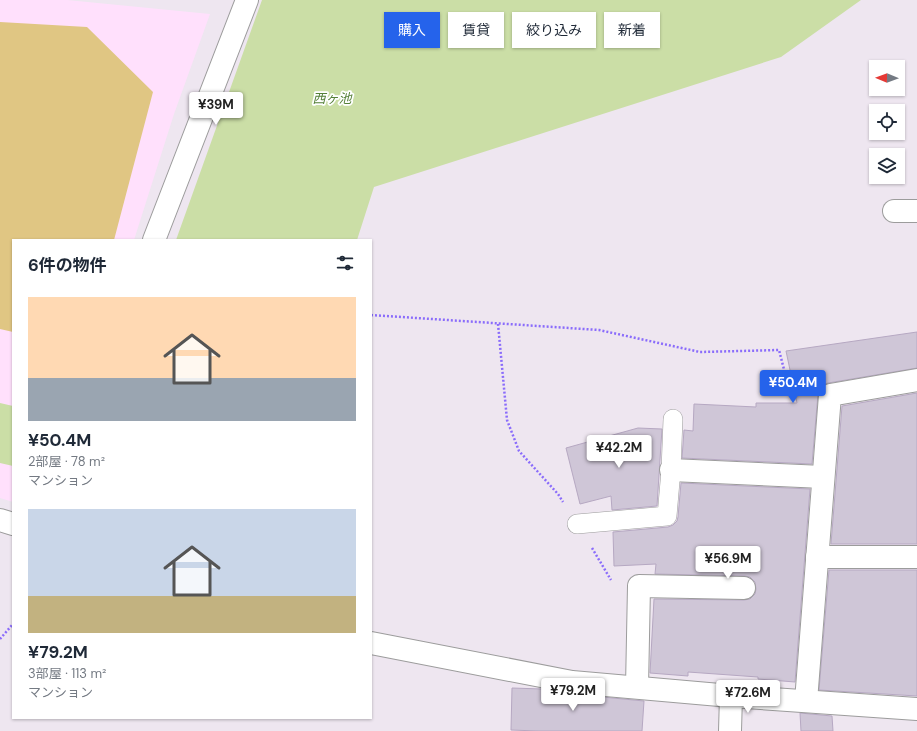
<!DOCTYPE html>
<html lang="ja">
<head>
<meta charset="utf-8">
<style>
  :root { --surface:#fff; --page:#f2f2f3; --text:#1f2937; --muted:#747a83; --accent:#2563eb }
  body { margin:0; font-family:"DM Sans","Noto Sans JP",sans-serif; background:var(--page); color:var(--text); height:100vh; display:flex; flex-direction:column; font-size:15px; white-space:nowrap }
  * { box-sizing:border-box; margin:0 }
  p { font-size:13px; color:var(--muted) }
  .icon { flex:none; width:22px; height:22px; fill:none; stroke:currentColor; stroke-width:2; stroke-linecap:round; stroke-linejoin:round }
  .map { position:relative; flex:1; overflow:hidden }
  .side { position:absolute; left:12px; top:239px; width:360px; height:480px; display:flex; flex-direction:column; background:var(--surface); border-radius:0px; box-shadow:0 1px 3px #0004 }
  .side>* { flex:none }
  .banner { position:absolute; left:384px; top:12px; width:380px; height:36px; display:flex; gap:8px }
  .needle { width:26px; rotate:271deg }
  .tools { position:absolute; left:869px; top:60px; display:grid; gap:8px }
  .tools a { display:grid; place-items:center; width:36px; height:36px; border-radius:0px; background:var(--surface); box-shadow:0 1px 3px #0004; font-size:20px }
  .price { position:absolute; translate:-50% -34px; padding:0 9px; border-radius:4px; background:#fff; color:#222; font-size:13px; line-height:26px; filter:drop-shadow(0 1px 2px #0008) }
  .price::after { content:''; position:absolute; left:50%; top:24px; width:12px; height:9px; margin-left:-6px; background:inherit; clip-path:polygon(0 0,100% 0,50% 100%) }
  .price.selected { background:var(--accent); color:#fff }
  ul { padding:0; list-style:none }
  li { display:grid; align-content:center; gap:8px; height:212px; padding:0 16px }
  li span { display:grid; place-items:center; height:124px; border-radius:0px; color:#555 }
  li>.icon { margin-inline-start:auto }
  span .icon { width:72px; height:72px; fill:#fffc; stroke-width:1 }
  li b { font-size:17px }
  h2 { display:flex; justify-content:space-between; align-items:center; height:48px; padding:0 16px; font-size:17px }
  .chip { padding:0 14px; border-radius:0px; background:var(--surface); box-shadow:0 1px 3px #0004; font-size:14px; line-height:36px }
  .chip.selected { background:var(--accent); color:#fff }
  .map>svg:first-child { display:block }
  .education { fill:#ffe0fc }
  .pitch { fill:#e0c683 }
  .water { fill:#cbdea6 }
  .building { fill:#cfc6d7; stroke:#b6a8c2 }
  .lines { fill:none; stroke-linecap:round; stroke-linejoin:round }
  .service-casing { stroke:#9c9c9c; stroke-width:20 }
  .minor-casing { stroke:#9c9c9c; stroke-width:24 }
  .path { stroke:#8a6cfb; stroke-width:2.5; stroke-dasharray:2 2; stroke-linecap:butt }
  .service { stroke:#fff; stroke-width:19 }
  .minor { stroke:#fff; stroke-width:22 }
  .labels { text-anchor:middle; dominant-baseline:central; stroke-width:3.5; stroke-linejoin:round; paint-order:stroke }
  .water-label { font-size:13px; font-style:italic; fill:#558039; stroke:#fff }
</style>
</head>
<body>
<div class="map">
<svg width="917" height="731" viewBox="0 0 917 731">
  <rect width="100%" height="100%" fill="#eee6f0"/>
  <polygon class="education" points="0,0 67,0 210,14 174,114 134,240 13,240 13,502 0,498"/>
  <polygon class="pitch" points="0,22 87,27 153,92 114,240 13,240 13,332 0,329"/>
  <g class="water">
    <polygon points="262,0 861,0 781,57 374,187 357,240 176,240"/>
    <polygon points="0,403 13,406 13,466 0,463"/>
  </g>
  <g class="building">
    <polygon points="917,332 917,368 828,383 823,385 819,389 818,394 812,464 682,458 684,430 693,431 694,404 756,407 756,403 797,403 786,351"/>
    <polygon points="917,393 917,544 831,544 842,406"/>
    <polygon points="638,428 662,429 657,506 612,510 611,496 580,504 566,448"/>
    <polygon points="681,483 810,489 795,682 758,679 758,677 688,672 688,676 650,673 654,599 744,600 750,599 755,594 756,589 755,582 750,577 745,576 655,574 656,564 614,566 613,532 668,527 673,525 677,521 678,517"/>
    <polygon points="829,570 917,570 917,696 819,690"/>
    <polygon points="512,688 542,689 571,694 644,701 642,731 538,731 511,730"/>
    <polygon points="800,713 832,716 833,731 801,731"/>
  </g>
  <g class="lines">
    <defs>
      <polyline id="service" points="577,524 667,516 671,470 673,419"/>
      <g id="minor">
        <polyline points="894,211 917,211"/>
        <polyline points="154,240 247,0"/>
        <polyline points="671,470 823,477"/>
        <polyline points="0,520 13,524"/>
        <polyline points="817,557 917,557"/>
        <polyline points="371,643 572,682 731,696 917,709"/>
        <polyline points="637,687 639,586 744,588"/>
        <polyline points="806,701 830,395 917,380"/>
        <polyline points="730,731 731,696"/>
      </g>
    </defs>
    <use href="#service" class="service-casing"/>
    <use href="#minor" class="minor-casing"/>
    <g class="path">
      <polyline points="371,315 599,330 700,352 779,350 788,385 804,389"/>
      <polyline points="498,324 507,420 519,451 558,494 563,502"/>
      <polyline points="592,548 611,580"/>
      <polyline points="0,639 13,624"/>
    </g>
    <use href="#service" class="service"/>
    <use href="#minor" class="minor"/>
  </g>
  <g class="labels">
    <g class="water-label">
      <text x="332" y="98">西ヶ池</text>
    </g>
  </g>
</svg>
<div class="tools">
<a><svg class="needle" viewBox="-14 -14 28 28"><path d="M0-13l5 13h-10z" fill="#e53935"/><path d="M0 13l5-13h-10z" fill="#747a83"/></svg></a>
<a><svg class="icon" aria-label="locate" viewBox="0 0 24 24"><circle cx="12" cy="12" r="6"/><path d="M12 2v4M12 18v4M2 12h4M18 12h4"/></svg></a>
<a><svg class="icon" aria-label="layers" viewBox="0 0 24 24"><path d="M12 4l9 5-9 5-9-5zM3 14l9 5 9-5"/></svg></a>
</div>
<b class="price" style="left:216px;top:126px">¥39M</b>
<b class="price selected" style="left:793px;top:404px">¥50.4M</b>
<b class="price" style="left:619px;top:469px">¥42.2M</b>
<b class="price" style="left:728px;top:580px">¥56.9M</b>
<b class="price" style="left:573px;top:712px">¥79.2M</b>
<b class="price" style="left:748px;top:714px">¥72.6M</b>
<div class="banner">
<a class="chip selected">購入</a>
<a class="chip">賃貸</a>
<a class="chip">絞り込み</a>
<a class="chip">新着</a>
</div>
<section class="side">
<h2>6件の物件<svg class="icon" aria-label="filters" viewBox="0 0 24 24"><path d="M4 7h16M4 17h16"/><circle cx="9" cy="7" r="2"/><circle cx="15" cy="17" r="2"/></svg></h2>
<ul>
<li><span style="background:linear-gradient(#ffd9b3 65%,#9aa5b1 0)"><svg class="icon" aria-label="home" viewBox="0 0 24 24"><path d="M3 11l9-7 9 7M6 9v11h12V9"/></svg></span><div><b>¥50.4M</b><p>2部屋 · 78 m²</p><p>マンション</p></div></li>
<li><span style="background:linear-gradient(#c9d6e8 70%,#c2b280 0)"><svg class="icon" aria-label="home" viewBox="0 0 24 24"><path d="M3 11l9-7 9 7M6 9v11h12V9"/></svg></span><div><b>¥79.2M</b><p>3部屋 · 113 m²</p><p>マンション</p></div></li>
</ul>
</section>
</div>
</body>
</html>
